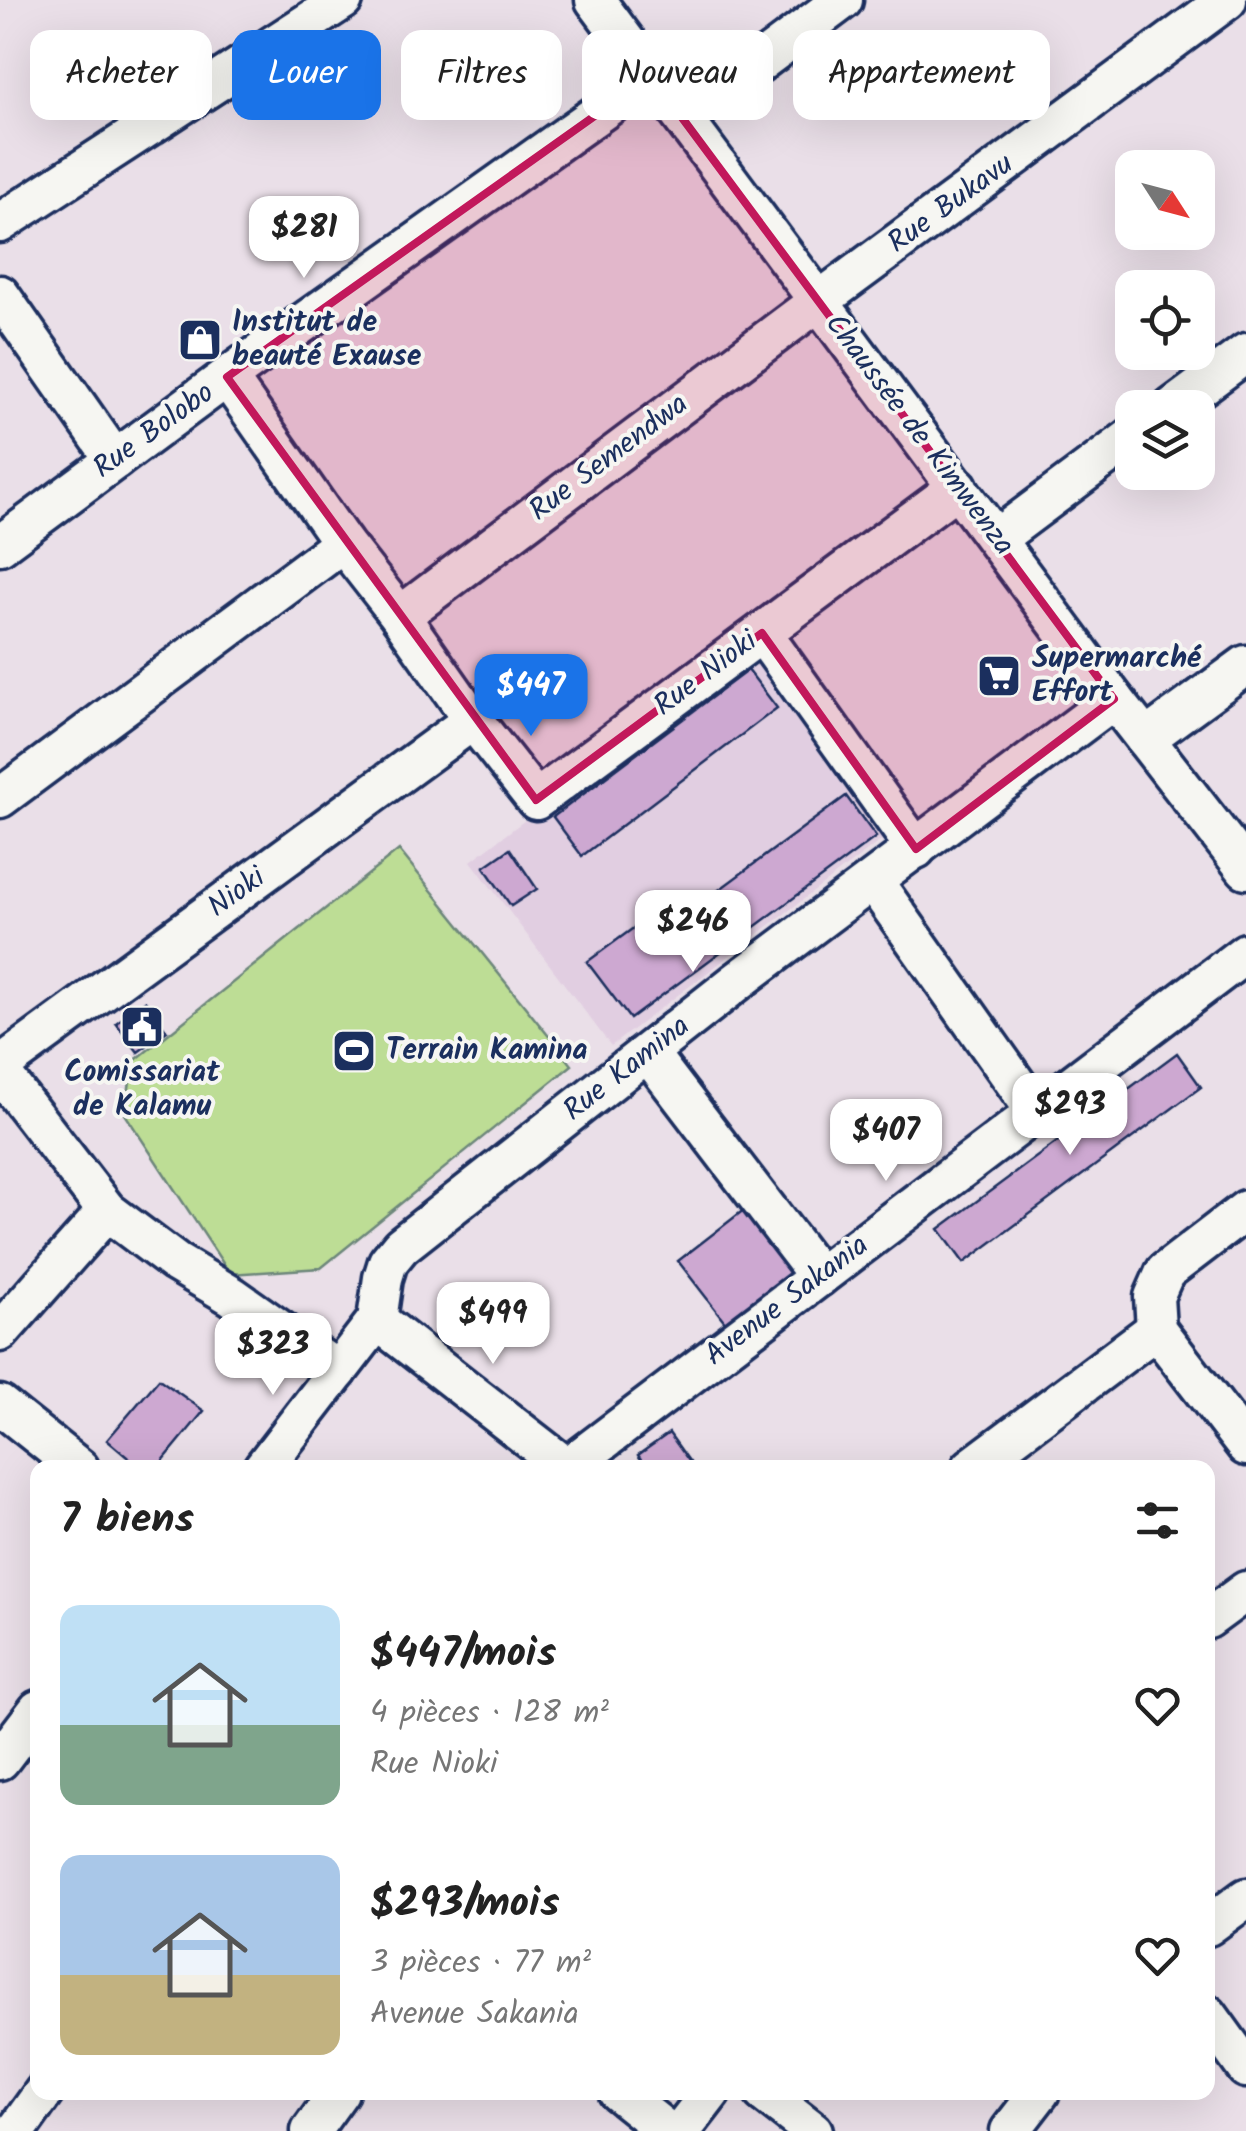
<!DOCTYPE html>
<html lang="fr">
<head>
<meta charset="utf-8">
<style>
  :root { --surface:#fff; --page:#f6f6f6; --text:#222; --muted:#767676; --accent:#1a73e8 }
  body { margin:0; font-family:Kalam,sans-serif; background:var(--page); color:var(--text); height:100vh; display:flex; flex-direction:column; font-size:38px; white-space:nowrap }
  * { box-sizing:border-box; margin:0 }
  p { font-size:32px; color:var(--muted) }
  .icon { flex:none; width:55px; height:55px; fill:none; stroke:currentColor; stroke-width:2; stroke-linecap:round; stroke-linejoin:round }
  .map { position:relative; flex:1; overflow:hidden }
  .panel { position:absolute; left:30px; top:1460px; width:1185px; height:640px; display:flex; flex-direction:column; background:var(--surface); border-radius:20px; box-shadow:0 10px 40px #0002 }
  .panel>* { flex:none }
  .top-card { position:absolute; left:30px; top:30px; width:1188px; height:90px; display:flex; gap:20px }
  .needle { width:65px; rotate:126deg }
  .buttons { position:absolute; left:1115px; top:150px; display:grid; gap:20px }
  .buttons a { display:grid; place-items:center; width:100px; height:100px; border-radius:20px; background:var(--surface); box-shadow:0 10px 40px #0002; font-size:50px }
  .price { position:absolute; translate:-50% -85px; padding:0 22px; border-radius:20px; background:#fff; color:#222; font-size:32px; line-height:65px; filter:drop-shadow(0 2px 5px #0008) }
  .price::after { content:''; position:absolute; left:50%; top:60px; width:30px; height:22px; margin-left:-15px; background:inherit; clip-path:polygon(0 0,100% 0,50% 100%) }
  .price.selected { background:var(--accent); color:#fff }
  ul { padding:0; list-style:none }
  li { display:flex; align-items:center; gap:30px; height:250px; padding:0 30px }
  li span { display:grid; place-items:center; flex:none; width:280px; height:200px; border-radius:20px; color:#555 }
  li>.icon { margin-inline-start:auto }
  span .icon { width:120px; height:120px; fill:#fffc; stroke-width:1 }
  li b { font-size:42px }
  h2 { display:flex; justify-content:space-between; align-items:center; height:120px; padding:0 30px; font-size:42px }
  .tag { padding:0 35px; border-radius:20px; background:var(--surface); box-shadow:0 10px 40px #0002; font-size:35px; line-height:90px }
  .tag.selected { background:var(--accent); color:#fff }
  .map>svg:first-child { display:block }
  .built { fill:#e1cee1 }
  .green { fill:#bddd95; stroke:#6c867a; stroke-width:2.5 }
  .building { fill:#cda8d1; stroke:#1b2f5e; stroke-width:2.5 }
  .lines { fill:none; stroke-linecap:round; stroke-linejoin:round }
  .minor-casing { stroke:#1b2f5e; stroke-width:45 }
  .minor { stroke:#f6f6f2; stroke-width:38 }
  .marked { fill:#c2185b; fill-opacity:0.2; stroke:#c2185b; stroke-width:8; stroke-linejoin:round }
  .labels { text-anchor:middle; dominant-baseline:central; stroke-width:8; stroke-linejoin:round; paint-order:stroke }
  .street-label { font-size:30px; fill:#1b2f5e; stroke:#f6f6f2 }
  .poi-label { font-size:30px; font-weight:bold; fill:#1b2f5e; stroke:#f6f6f2; text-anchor:start }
</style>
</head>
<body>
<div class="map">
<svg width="1246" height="2131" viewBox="0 0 1246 2131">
  <rect width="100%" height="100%" fill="#eadfe8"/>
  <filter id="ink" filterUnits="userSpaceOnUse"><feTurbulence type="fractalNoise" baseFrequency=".01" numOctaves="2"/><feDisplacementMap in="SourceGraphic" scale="20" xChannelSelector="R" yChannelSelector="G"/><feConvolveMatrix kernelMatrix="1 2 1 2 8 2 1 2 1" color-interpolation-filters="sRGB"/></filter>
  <g filter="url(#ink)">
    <polygon class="built" points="749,650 888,835 611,1046 471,861"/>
    <polygon class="green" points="399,850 572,1065 321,1268 230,1274 125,1114 133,1062"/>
    <g class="building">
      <polygon points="748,670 777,708 582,856 553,817"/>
      <polygon points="846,796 876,837 630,1019 587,962 639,924 651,940"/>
      <polygon points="510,849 537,889 511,906 484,867"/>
      <polygon points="145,1001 167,1031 138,1052 116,1023"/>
      <polygon points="1177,1053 1201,1087 964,1263 939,1229"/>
      <polygon points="745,1209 796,1275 729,1327 678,1261"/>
      <polygon points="159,1379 204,1411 157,1468 140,1468 107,1440"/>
      <polygon points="669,1433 694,1468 647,1468 638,1455"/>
    </g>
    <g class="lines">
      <defs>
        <g id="minor">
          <polyline points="595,0 1114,699 1246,869"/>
          <polyline points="684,119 843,0"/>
          <polyline points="0,223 343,0"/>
          <polyline points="0,295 115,460"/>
          <polyline points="227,377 343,543 400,616 473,720 536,800 958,487"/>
          <polyline points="1172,408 1246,353"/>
          <polyline points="997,538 1132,437"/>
          <polyline points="0,545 227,377 651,76"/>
          <polyline points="400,616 819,301 1227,0"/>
          <polyline points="762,633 916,849"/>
          <polyline points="1145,739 1246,665"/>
          <polyline points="0,798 343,543"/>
          <polyline points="873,881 1036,1112"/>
          <polyline points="648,1053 819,1277"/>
          <polyline points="0,1066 473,720"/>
          <polyline points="0,1072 107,1211 175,1262 232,1296 338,1371"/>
          <polyline points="1246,1210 1165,1272 1154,1297 1156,1329 1246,1446"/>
          <polyline points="377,1320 567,1468"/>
          <polyline points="0,1332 107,1211"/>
          <polyline points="0,1405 79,1468"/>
          <polyline points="263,1468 377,1320 383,1278 388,1262 401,1246 738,981 1114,699"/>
          <polyline points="567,1468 1246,953"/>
          <polyline points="971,1468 1156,1329"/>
          <polyline points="1208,1619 1246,1591"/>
          <polyline points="0,1760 38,1710"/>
          <polyline points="1208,1926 1246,1898"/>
          <polyline points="1208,2015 1246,2068"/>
          <polyline points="618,2092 667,2131"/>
          <polyline points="763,2092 813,2131"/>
          <polyline points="16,2131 44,2092"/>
          <polyline points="311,2131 339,2092"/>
          <polyline points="681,2131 711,2092"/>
          <polyline points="1010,2131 1040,2092"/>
        </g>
      </defs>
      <use href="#minor" class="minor-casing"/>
      <use href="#minor" class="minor"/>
    </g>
  </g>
  <path class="marked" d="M651,76L1114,699L916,849L762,633L536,800L227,377Z"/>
  <defs>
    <symbol id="shop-square" viewBox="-11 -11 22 22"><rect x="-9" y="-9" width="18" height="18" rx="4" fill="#1b2f5e" stroke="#f6f6f2"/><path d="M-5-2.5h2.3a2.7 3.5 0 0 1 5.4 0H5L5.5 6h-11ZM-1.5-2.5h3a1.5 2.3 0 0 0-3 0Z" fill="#fff"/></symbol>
    <symbol id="supermarket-square" viewBox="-11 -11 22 22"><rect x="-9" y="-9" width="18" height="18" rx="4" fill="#1b2f5e" stroke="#f6f6f2"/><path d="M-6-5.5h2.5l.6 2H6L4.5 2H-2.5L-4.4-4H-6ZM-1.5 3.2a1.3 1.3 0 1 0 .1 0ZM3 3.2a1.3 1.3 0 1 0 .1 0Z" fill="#fff"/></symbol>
    <symbol id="civic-square" viewBox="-11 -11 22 22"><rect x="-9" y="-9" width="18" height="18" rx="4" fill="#1b2f5e" stroke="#f6f6f2"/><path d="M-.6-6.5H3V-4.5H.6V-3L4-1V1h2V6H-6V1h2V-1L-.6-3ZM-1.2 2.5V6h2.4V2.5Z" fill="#fff"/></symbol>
    <symbol id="stadium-square" viewBox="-11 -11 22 22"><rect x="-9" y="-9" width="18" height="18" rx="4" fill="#1b2f5e" stroke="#f6f6f2"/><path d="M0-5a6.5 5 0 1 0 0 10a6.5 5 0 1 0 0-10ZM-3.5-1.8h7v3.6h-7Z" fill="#fff"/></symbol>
  </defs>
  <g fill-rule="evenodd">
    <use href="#shop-square" x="175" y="315" width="50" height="50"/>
    <use href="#supermarket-square" x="974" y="651" width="50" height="50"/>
    <use href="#civic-square" x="117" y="1002" width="50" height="50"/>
    <use href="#stadium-square" x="329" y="1026" width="50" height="50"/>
  </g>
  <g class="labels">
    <g class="street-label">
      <text transform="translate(951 204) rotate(-36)">Rue Bukavu</text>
      <text transform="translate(154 431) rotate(-36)">Rue Bolobo</text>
      <text transform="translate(919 435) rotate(53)">Chaussée de Kimwenza</text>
      <text transform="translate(609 458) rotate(-37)">Rue Semendwa</text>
      <text transform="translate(706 674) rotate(-37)">Rue Nioki</text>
      <text transform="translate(237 893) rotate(-36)">Nioki</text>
      <text transform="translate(627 1069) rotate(-38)">Rue Kamina</text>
      <text transform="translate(787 1301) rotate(-37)">Avenue Sakania</text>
    </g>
    <g class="poi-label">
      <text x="232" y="323">Institut de<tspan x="232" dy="34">beauté Exause</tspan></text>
      <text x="1032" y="659">Supermarché<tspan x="1032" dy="34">Effort</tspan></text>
      <text x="386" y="1051">Terrain Kamina</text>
      <text x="142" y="1073" text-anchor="middle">Comissariat<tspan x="142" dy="34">de Kalamu</tspan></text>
    </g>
  </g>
</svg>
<div class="buttons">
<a><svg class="needle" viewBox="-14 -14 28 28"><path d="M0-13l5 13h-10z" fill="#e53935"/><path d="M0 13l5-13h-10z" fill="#767676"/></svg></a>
<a><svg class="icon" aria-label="locate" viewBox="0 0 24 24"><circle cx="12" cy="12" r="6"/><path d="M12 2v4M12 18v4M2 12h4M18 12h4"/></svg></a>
<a><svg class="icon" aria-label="layers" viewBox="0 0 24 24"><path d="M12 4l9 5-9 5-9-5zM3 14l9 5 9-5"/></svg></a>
</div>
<b class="price" style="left:304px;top:281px">$281</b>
<b class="price selected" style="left:531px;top:739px">$447</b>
<b class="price" style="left:693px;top:975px">$246</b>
<b class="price" style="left:1070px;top:1158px">$293</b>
<b class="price" style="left:886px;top:1184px">$407</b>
<b class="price" style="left:493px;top:1367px">$499</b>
<b class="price" style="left:273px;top:1398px">$323</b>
<div class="top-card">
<a class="tag">Acheter</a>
<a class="tag selected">Louer</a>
<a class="tag">Filtres</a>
<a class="tag">Nouveau</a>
<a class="tag">Appartement</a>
</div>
<section class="panel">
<h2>7 biens<svg class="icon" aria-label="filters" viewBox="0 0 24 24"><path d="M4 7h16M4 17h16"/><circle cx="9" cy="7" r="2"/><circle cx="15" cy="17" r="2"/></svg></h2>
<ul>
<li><span style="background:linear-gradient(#bfe0f5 60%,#7fa58c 0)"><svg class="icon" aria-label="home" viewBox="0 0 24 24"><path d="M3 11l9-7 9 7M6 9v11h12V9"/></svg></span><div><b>$447/mois</b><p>4 pièces · 128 m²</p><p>Rue Nioki</p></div><svg class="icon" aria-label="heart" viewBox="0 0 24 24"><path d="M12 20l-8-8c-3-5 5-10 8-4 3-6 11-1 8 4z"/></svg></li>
<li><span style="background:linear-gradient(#a9c7e8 60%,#c2b280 0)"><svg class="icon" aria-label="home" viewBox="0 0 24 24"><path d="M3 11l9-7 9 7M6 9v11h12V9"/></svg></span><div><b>$293/mois</b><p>3 pièces · 77 m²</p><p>Avenue Sakania</p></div><svg class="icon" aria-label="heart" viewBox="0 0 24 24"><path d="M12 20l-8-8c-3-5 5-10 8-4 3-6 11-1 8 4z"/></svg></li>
</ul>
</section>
</div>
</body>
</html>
